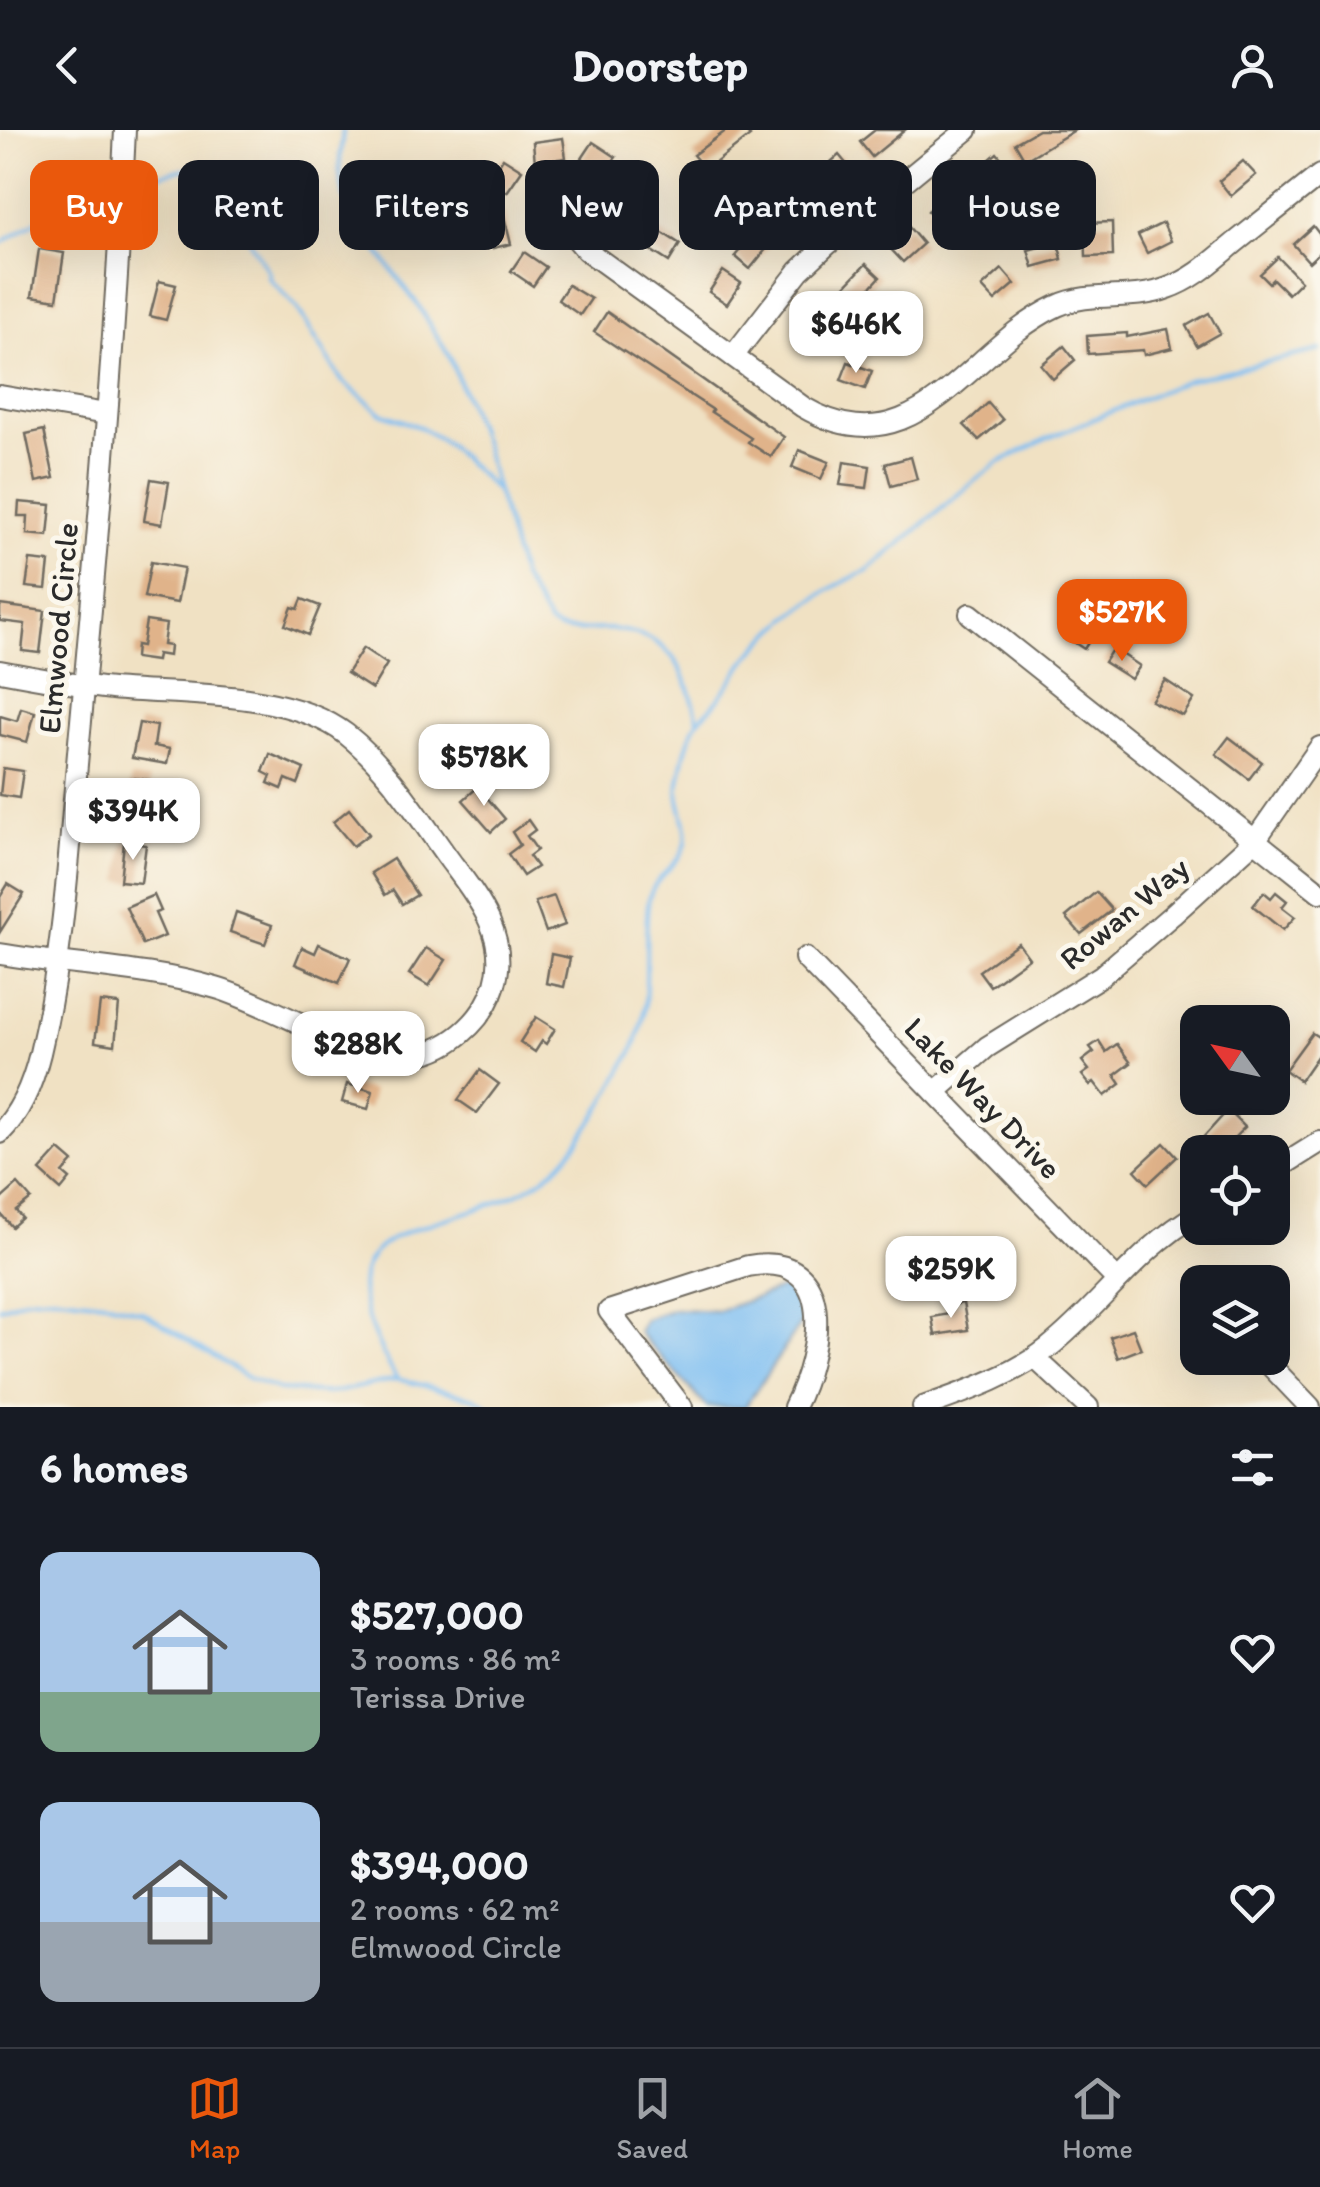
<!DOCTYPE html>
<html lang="en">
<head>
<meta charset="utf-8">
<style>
  :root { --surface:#171b24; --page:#242831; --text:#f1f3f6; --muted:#9ea1a6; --line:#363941; --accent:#ea580c }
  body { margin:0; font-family:Itim,sans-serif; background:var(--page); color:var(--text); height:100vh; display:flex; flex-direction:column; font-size:38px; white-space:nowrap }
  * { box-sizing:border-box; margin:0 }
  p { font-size:32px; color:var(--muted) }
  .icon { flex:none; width:55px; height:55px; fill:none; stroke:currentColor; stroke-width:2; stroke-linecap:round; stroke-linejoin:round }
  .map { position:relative; height:1277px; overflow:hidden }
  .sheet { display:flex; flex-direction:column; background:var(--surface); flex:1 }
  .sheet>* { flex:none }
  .top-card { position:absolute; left:30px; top:30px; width:1260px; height:90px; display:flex; gap:20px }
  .needle { width:65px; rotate:303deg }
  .buttons { position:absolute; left:1180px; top:875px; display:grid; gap:20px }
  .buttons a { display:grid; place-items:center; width:110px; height:110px; border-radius:20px; background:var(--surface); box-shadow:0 10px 40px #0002; font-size:50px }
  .price { position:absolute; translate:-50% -85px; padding:0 22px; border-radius:20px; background:#fff; color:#222; font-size:32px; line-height:65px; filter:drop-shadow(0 2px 5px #0008) }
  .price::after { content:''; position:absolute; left:50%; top:60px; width:30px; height:22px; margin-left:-15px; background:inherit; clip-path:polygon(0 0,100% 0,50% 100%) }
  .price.active { background:var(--accent); color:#fff }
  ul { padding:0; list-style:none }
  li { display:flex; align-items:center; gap:30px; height:250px; padding:0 40px }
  li span { display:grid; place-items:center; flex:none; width:280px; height:200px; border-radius:20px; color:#555 }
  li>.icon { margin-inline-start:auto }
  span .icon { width:120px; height:120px; fill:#fffc; stroke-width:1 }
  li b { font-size:42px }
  h2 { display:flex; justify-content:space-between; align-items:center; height:120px; padding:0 40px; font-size:42px }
  .pill { padding:0 35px; border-radius:20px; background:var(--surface); box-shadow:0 10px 40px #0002; font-size:35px; line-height:90px }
  .pill.active { background:var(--accent); color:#fff }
  header { display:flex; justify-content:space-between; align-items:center; height:130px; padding:0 40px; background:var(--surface); font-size:45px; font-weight:700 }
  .dock { display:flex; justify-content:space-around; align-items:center; height:140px; border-top:2px solid var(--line); background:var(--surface); font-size:28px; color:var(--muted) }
  .dock a { display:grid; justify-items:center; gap:5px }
  .dock .active { color:var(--accent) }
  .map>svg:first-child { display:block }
  .water { fill:#7dbef2; stroke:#54748e; stroke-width:2.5 }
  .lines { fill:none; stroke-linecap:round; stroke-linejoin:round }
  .stream { stroke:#7dbef2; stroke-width:4 }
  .building { fill:#e0b38a }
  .minor-casing { stroke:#706b60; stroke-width:24 }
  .minor { stroke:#fff; stroke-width:20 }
  .labels { text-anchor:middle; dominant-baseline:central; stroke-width:10; stroke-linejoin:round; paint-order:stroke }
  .street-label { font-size:32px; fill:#2b2b2b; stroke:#fbf7ec }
</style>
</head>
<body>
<header><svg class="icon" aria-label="back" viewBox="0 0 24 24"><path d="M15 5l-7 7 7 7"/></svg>Doorstep<svg class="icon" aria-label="person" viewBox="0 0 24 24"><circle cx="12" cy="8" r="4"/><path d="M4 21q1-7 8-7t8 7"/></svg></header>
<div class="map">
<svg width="1320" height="1277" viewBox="0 0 1320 1277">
  <rect width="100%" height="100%" fill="#fbf7ec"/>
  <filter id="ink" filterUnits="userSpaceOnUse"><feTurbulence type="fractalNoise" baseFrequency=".01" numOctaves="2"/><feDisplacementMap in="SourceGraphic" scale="20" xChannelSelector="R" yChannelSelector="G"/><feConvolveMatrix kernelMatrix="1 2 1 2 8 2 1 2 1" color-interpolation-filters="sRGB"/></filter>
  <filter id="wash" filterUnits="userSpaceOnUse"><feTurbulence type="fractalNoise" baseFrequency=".0048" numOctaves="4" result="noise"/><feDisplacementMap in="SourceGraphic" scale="40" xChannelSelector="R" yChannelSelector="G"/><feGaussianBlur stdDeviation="2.25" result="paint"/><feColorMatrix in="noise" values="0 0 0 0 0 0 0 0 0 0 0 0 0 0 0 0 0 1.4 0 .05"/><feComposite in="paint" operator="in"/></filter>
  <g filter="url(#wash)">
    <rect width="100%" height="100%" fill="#f0e1c3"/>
    <polygon class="water" points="792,1155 800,1157 808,1183 745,1277 707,1277 638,1202 645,1189 674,1179 718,1181"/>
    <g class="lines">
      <g class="stream">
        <path d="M343,0L339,40L344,66L359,96L418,175L449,226L484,315L522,448L550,495L559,499C575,502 590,499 606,499C669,502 684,534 698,589"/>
        <path d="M133,54C165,44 194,29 226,47L251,114L270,144L268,147L297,178L342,251L381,283L422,298L447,314L497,361"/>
        <polyline points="0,114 40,89 112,62"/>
        <polyline points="0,1178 27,1168 52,1166 105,1172 143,1182 248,1248 279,1260 331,1263 397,1249 475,1268 489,1277"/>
        <path d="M397,1249C291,1071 452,1115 545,1047C580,1021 610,962 631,924C655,876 642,825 648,774C651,747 674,741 684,719C693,699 674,673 679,652C683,632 686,612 696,594C701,586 710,580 716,572C727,559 736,543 747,529C778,492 823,458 868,441L973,352L998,333L1048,308L1188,250L1320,220"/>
      </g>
    </g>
    <g id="blocks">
      <g class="building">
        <polygon points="727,0 744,0 750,6 706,40 693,25"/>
        <polygon points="875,0 905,0 872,27 860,12"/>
        <polygon points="1038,0 1075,0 1025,30 1015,13"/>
        <polygon points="563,8 566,28 535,32 533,12"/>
        <polygon points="593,12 616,27 603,45 581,30"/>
        <polygon points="997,23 1012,41 991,58 976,41"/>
        <polygon points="839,25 854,43 833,61 818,43"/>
        <polygon points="503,28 522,40 507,62 489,50"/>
        <polygon points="1243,31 1256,45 1231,66 1219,51"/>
        <polygon points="802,61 814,77 786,100 773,84"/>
        <polygon points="621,64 649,82 644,91 680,114 669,132 644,116 649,108 609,82"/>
        <polygon points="952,64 965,76 944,97 928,81 941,68 945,71"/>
        <polygon points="503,82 511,114 493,118 485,87"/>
        <polygon points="1112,92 1113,126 1086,127 1085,93"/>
        <polygon points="1163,93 1171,111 1147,123 1138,105"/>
        <polygon points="908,96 923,114 903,132 887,115"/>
        <polygon points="1313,96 1320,105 1320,122 1309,132 1293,114"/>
        <polygon points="756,101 771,113 750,139 735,126"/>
        <polygon points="1058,112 1062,129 1033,137 1028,120"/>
        <polygon points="39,119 64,123 57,170 32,166"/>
        <polygon points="524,122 546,137 533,156 511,141"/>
        <polygon points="1278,127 1301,151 1288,164 1273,149 1269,153 1260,144"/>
        <polygon points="866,134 880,147 858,171 843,158"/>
        <polygon points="1002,139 1015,154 995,171 982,157"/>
        <polygon points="723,141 741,153 727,174 709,162"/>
        <polygon points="159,151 176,155 166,190 150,186"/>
        <polygon points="568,155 591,169 580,185 558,170"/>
        <polygon points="607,182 784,307 771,327 748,312 751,308 711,282 713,280 594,202"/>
        <polygon points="1209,183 1220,203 1197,216 1186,196"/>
        <polygon points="1168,199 1172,218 1144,225 1143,220 1088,224 1087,206 1127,203 1127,207"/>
        <polygon points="1064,216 1075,230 1053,249 1041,235"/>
        <polygon points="848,232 872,241 865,259 841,250"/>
        <polygon points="988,273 1003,290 979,310 964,295"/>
        <polygon points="44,300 54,348 36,352 26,304"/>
        <polygon points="799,320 829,332 821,349 792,337"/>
        <polygon points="911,327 917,349 891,356 885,334"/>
        <polygon points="844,332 870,336 867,358 840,355"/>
        <polygon points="151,349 169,352 162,394 144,391"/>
        <polygon points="19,372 51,375 48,406 27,404 28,386 18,386"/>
        <polygon points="30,430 49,432 46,459 26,457"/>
        <polygon points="151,432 184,438 177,473 144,467"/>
        <polygon points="302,469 320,476 308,505 285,495 292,477 298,479"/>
        <polygon points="0,475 45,481 40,523 22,521 25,494 0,491"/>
        <polygon points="1074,488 1095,502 1084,519 1063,505"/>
        <polygon points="146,491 166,494 163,515 170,516 169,526 157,524 156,531 135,528 136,515 142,516"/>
        <polygon points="363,518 387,534 372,559 347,543"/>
        <polygon points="1113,518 1140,536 1131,549 1104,532"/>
        <polygon points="1165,550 1194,569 1183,586 1151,571"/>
        <polygon points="21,578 35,582 27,612 0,605 0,586 17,591"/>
        <polygon points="139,593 157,596 154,616 170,619 167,634 132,628"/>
        <polygon points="1229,607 1262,632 1249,649 1216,624"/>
        <polygon points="441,609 463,634 447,647 426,622"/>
        <polygon points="270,624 304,639 298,654 286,649 282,659 268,653 271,646 263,642"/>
        <polygon points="3,638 23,641 19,668 0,665"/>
        <polygon points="131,648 150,650 145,693 126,690"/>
        <polygon points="478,657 505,689 491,702 463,670"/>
        <polygon points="349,679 369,704 353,716 333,692"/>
        <polygon points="528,690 535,700 527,706 537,720 529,726 537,737 523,746 508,724 520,715 512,702"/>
        <polygon points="124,712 146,715 141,753 120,751"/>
        <polygon points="393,729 417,765 402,774 393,760 385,765 371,743"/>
        <polygon points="8,754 24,764 0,802 0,767"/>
        <polygon points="1096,762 1112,780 1081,804 1066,787"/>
        <polygon points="1264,762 1271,768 1276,762 1287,771 1282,777 1295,787 1283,800 1253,776"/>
        <polygon points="154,765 161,781 155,783 165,806 143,815 126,777"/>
        <polygon points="554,766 565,795 546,802 535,772"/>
        <polygon points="236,782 272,795 265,814 230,802"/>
        <polygon points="1018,813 1029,828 990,856 979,841"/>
        <polygon points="319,814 350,828 339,853 295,834 302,817 315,823"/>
        <polygon points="426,818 446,830 429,856 409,844"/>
        <polygon points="551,824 570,828 564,857 546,853"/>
        <polygon points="100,872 119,874 115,915 95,912"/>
        <polygon points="536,887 555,899 546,914 542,911 535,922 520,912"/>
        <polygon points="1312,903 1320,908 1320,922 1300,951 1285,940"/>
        <polygon points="1099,911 1106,922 1117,914 1131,933 1115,945 1121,954 1105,966 1094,952 1090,955 1082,945 1089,940 1082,931 1094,922 1090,917"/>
        <polygon points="480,940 499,954 477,983 458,970"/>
        <polygon points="347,954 373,961 368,979 342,972"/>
        <polygon points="1228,980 1245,997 1220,1022 1190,1022"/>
        <polygon points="1164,1013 1177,1027 1148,1054 1135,1040"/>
        <polygon points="59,1020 73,1032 63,1043 70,1049 61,1060 40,1041"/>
        <polygon points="18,1054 31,1069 16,1081 22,1088 12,1097 0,1083 0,1070"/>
        <polygon points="963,1173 968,1200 935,1205 932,1187 949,1184 947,1176"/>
        <polygon points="1133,1199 1141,1219 1118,1228 1110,1207"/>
      </g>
    </g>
  </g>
  <g filter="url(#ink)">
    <use href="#blocks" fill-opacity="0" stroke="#706b60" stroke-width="2.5"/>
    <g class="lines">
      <defs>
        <g id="minor">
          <path d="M558,81L568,99L586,120L803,277C917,344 968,217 1057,176C1091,160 1132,172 1168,158C1195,149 1216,128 1237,111C1265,89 1292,67 1320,45"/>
          <polyline points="733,226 799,141 828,114 967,0"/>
          <polyline points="0,266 106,284"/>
          <polyline points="970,484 1320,762"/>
          <path d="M0,541C37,548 74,555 112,559C183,566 287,559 346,604C389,638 419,688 451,732C478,768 509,807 495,854C483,893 447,923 407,926C358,930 269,873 216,858C147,838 71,836 0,824"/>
          <polyline points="805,828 1117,1150"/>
          <polyline points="935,962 987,917 1101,846 1172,785 1256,709 1320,617"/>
          <path d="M0,1003C21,982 33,952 40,923C66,814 70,701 81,591C99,394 116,197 125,0"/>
          <polyline points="1272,1042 1320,1012"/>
          <polyline points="1035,1228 1088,1277"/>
          <polyline points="1256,1228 1268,1233 1310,1277"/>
          <path d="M682,1277L609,1181L748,1136C840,1120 821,1224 794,1277"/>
          <path d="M923,1277C965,1262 1013,1246 1048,1218C1101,1176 1138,1118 1198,1084"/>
        </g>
      </defs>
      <use href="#minor" class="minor-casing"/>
      <use href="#minor" class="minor"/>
    </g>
  </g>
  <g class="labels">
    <g class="street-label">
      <text transform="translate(58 498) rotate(-85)">Elmwood Circle</text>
      <text transform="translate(1124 783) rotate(-40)">Rowan Way</text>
      <text transform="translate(983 968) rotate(46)">Lake Way Drive</text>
    </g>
  </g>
</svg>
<div class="buttons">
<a><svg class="needle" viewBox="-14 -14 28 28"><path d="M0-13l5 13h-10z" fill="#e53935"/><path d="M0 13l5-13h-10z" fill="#9ea1a6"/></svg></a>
<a><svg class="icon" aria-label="locate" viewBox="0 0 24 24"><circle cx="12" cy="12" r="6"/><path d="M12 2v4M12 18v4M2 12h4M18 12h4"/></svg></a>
<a><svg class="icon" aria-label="layers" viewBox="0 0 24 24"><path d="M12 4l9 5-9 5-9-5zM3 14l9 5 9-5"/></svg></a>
</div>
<b class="price" style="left:856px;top:246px">$646K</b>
<b class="price active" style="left:1122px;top:534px">$527K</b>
<b class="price" style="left:484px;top:679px">$578K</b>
<b class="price" style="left:133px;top:733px">$394K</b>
<b class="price" style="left:358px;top:966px">$288K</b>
<b class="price" style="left:951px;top:1191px">$259K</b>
<div class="top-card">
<a class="pill active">Buy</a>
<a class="pill">Rent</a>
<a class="pill">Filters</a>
<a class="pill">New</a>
<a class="pill">Apartment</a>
<a class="pill">House</a>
</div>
</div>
<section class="sheet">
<h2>6 homes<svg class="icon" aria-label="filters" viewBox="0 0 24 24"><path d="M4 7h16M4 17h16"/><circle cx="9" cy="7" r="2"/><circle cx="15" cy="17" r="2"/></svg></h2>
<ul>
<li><span style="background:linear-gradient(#a9c7e8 70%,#7fa58c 0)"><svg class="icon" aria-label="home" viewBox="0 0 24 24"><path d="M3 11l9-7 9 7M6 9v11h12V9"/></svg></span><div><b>$527,000</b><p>3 rooms · 86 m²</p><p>Terissa Drive</p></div><svg class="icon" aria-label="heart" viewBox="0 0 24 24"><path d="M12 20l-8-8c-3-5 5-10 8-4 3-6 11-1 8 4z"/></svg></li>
<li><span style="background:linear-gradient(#a9c7e8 60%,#9aa5b1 0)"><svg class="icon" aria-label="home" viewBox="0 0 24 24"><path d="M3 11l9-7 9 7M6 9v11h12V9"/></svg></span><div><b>$394,000</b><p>2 rooms · 62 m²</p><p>Elmwood Circle</p></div><svg class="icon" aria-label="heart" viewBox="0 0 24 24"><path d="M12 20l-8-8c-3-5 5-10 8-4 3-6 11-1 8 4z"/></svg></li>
</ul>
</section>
<nav class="dock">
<a class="active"><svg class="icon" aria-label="map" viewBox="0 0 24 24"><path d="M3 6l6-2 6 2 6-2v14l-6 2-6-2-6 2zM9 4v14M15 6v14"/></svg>Map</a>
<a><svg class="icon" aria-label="saved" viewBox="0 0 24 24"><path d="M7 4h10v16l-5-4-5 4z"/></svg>Saved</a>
<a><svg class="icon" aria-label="home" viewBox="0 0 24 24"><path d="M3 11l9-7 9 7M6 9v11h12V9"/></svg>Home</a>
</nav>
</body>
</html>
